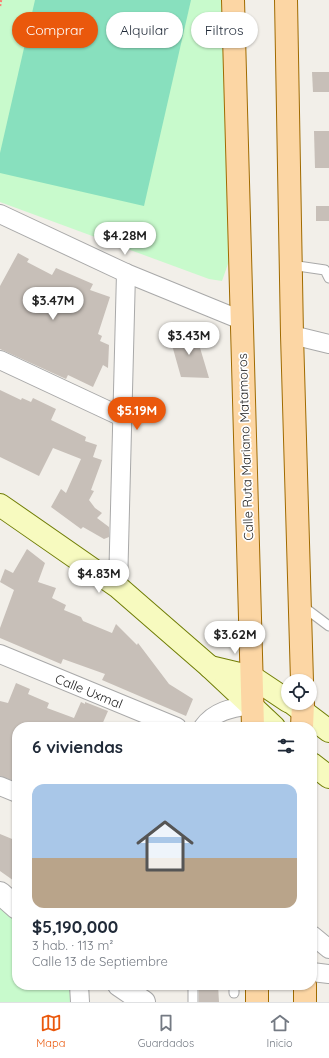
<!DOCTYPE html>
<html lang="es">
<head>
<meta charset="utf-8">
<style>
  :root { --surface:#fff; --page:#f2f2f3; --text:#1f2937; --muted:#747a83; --line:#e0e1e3; --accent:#ea580c }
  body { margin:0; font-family:Quicksand,sans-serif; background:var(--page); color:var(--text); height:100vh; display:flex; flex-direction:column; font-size:15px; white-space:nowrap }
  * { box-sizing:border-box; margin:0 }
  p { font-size:13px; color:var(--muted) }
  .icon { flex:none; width:22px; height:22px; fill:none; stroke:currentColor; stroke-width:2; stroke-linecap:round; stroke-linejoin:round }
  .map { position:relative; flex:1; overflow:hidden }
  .panel { position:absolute; left:12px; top:722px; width:305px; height:268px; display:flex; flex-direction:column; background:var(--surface); border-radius:16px; box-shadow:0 1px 3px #0004 }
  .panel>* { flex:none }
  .banner { position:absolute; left:12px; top:12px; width:305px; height:36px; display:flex; gap:8px }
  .fabs { position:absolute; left:281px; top:674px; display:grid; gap:8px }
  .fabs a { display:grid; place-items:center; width:36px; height:36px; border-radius:50%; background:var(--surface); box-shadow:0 1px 3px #0004; font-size:20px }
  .price { position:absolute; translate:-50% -34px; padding:0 9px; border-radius:14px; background:#fff; color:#222; font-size:13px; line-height:26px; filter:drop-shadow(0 1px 2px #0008) }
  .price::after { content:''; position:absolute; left:50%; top:24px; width:12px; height:9px; margin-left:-6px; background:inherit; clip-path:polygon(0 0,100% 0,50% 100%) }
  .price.on { background:var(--accent); color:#fff }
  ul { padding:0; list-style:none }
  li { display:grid; align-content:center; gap:8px; height:212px; padding:0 20px }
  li+li { border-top:1px solid var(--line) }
  li span { display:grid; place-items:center; height:124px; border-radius:12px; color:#555 }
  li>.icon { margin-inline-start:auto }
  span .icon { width:72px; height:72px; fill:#fffc; stroke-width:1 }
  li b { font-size:17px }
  h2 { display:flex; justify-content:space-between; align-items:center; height:48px; padding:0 20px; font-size:17px }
  .pill { padding:0 14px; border-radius:18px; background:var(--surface); box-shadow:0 1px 3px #0004; font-size:14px; line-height:36px }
  .pill.on { background:var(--accent); color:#fff }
  .tab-bar { display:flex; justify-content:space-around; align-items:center; height:56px; border-top:1px solid var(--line); background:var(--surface); font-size:11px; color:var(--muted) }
  .tab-bar a { display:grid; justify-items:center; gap:2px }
  .tab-bar .on { color:var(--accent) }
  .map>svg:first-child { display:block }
  .park { fill:#c8facc }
  .pitch { fill:#88e0be }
  .building { fill:#c7bfb8 }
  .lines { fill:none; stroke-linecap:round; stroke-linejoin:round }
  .service-casing { stroke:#a9a9a9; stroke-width:11 }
  .minor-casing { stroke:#a9a9a9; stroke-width:20 }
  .tertiary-casing { stroke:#a9a9a9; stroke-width:24 }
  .secondary-casing { stroke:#707d05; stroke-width:24 }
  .primary-casing { stroke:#a06b00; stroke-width:24 }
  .path { stroke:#fa8072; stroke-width:2.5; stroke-dasharray:2 2; stroke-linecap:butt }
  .service { stroke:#fff; stroke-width:9 }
  .minor { stroke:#fff; stroke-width:18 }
  .tertiary { stroke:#fff; stroke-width:22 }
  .secondary { stroke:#f7fabf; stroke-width:22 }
  .primary { stroke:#fcd6a4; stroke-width:22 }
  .labels { text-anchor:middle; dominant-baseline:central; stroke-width:3.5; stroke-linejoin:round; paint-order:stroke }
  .street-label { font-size:13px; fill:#222; stroke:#fff }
</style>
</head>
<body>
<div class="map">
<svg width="329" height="1002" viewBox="0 0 329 1002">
  <rect width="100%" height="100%" fill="#f2efe9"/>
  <g class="park">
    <polygon points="0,0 222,0 229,261 222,281 209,279 0,202"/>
    <polygon points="0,906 17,919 17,985 72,985 71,1002 0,1002"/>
  </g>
  <polygon class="pitch" points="35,0 191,0 144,206 0,173 0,153"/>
  <g class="building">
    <polygon points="312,72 329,72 329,92 313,92"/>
    <polygon points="314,131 329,131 329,168 315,168"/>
    <rect x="316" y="206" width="13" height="15"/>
    <polygon points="18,253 29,259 27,262 52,275 56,268 93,284 90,290 110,297 98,334 102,336 100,341 109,345 108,368 103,365 93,387 68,375 66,379 0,349 0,286"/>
    <polygon points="195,331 209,378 181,377 170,338"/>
    <polygon points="0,390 21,400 22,398 31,402 33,398 56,409 51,420 86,437 85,441 97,445 93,457 102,460 91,490 94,491 89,500 95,508 102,513 97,518 109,527 109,537 104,539 83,527 81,529 51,507 61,489 66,493 81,459 53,448 39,476 0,457"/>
    <polygon points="27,549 45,563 38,582 56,588 52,598 66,605 64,610 81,617 83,621 112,633 116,624 137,645 138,643 169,684 193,699 186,716 102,680 105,674 63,659 61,664 0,638 0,628 14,590 0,582 5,569 13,573"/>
    <polygon points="16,683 30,689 28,694 49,703 47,708 74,718 81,702 85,704 85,702 108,711 101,727 17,727 17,782 0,776 0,701 8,703"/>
    <polygon points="0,834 17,841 17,883 0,871"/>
    <polygon points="199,985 218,985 219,1002 199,1002"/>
  </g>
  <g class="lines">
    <defs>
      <g id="service">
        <polyline points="291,265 325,270 329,278"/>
        <polyline points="301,605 329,626"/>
        <polyline points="193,985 193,1002"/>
        <polyline points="234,985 234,993"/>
      </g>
      <g id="minor">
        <polyline points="0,214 126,273 241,320"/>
        <polyline points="292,335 329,344"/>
        <polyline points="0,360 122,417"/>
        <polyline points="118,587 126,273"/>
        <polyline points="0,654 177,727"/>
        <path d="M203,727C215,710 233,708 252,705"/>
        <polyline points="0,786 17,793"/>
        <polyline points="312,935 329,949"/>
        <polyline points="312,972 329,974"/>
        <polyline points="79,985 80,1002"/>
      </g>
      <g id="tertiary">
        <polyline points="0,893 17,908"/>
        <polyline points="119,985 144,1002"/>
      </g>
      <g id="secondary">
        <polyline points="0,505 118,587 210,667 274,727"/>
        <polyline points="210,667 252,677 288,701"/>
        <polyline points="292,703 329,731"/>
        <polyline points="312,764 329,777"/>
      </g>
      <g id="primary">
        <polyline points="233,0 253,727"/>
        <polyline points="286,0 292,335 302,681"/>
        <polyline points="302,727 303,703"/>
        <polyline points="257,985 257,1002"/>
        <polyline points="305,985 305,1002"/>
      </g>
    </defs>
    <use href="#service" class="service-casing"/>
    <use href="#minor" class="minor-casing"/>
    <use href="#tertiary" class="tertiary-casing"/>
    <use href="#secondary" class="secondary-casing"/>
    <use href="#primary" class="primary-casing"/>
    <polyline class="path" points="0,6 1,0"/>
    <use href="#service" class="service"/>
    <use href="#minor" class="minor"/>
    <use href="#tertiary" class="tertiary"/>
    <use href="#secondary" class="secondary"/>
    <use href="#primary" class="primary"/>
  </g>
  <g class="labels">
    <g class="street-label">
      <text transform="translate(245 447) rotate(-92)">Calle Ruta Mariano Matamoros</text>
      <text transform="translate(89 691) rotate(22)">Calle Uxmal</text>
    </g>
  </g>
</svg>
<div class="fabs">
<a><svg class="icon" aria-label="locate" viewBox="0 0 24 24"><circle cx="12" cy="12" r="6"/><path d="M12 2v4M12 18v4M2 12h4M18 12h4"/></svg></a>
</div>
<b class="price" style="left:125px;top:256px">$4.28M</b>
<b class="price" style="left:53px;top:321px">$3.47M</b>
<b class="price" style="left:189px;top:356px">$3.43M</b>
<b class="price on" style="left:137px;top:431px">$5.19M</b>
<b class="price" style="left:99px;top:594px">$4.83M</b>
<b class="price" style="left:235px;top:655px">$3.62M</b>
<div class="banner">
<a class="pill on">Comprar</a>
<a class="pill">Alquilar</a>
<a class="pill">Filtros</a>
</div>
<section class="panel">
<h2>6 viviendas<svg class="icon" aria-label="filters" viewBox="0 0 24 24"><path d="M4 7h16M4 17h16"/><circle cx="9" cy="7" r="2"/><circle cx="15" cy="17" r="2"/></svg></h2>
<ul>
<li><span style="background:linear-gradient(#a9c7e8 60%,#b9a48a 0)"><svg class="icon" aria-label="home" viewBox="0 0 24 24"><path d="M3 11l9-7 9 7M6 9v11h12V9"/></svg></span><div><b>$5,190,000</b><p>3 hab. · 113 m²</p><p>Calle 13 de Septiembre</p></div></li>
</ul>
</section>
</div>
<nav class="tab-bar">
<a class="on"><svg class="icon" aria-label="map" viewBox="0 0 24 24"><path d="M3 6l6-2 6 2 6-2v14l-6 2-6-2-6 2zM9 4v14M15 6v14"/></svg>Mapa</a>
<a><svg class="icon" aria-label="saved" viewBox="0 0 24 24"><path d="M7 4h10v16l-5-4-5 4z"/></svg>Guardados</a>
<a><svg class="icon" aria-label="home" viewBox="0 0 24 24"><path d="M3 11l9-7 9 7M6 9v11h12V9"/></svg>Inicio</a>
</nav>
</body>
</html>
